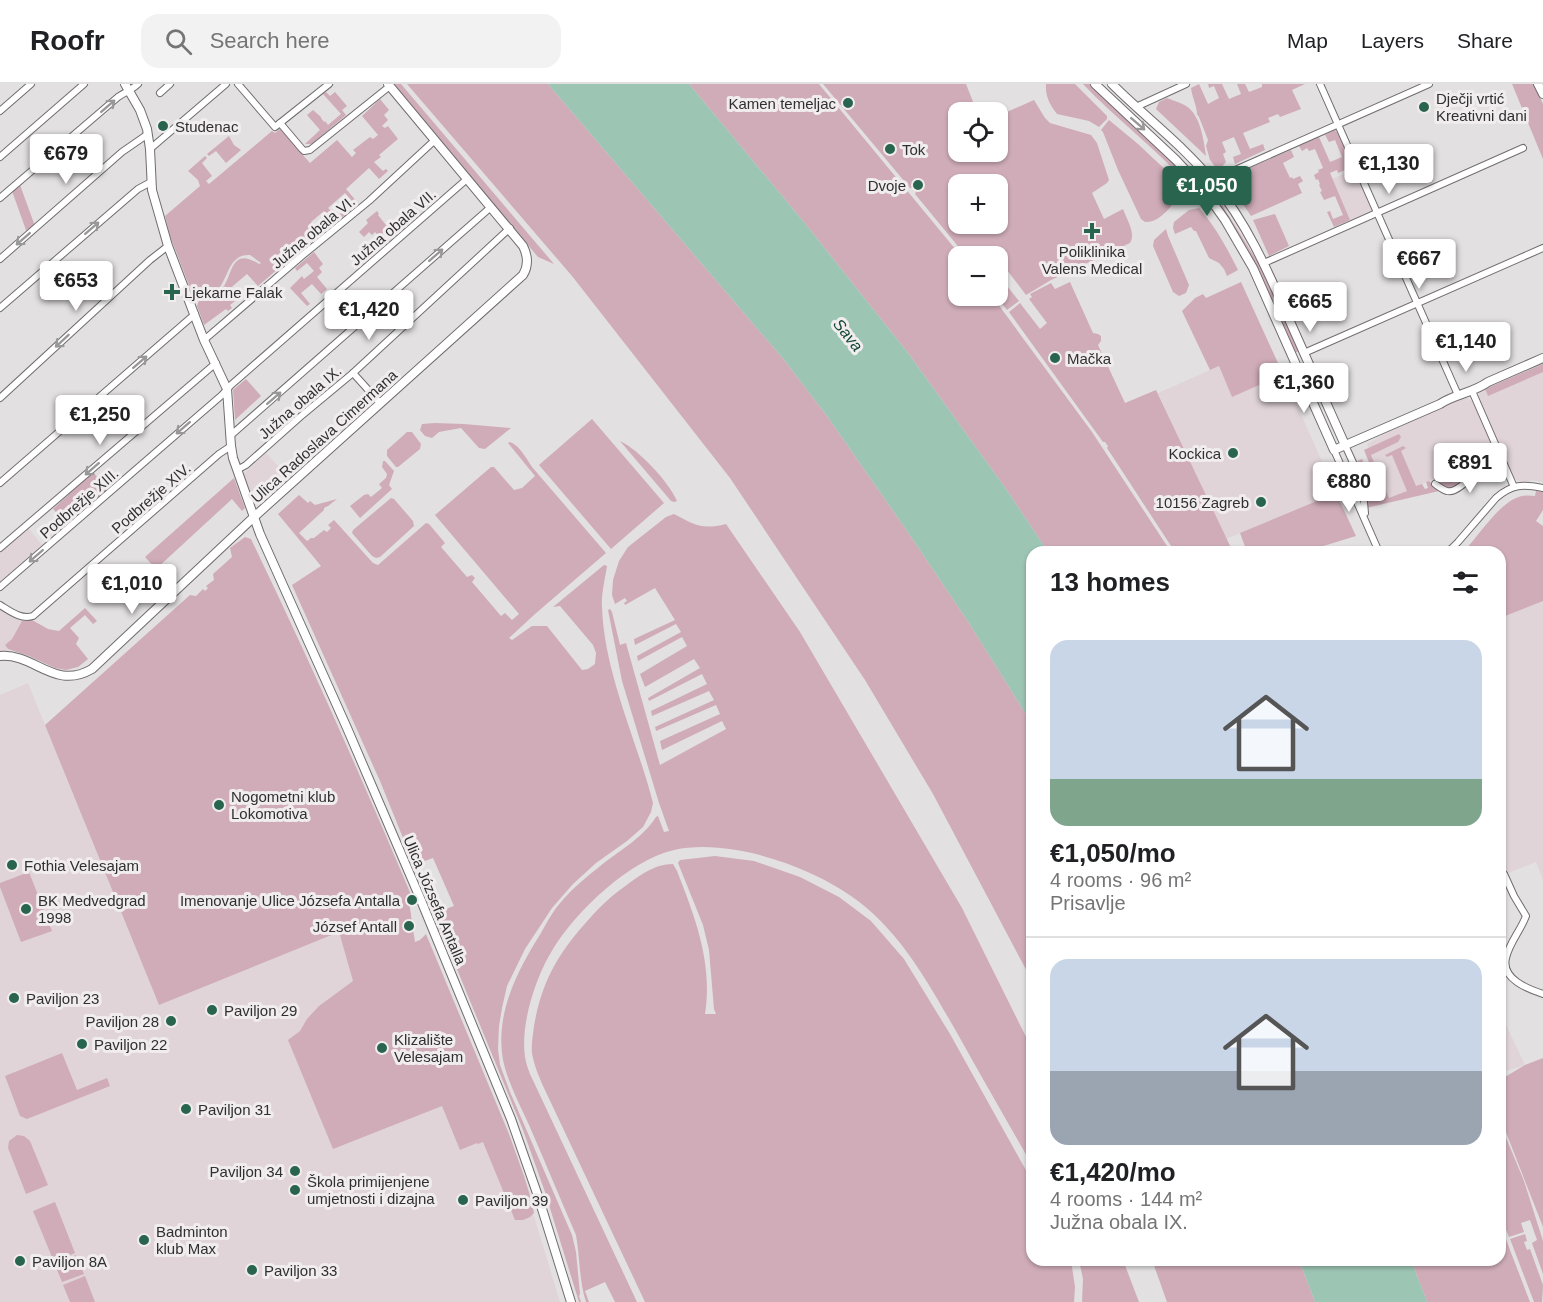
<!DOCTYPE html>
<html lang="en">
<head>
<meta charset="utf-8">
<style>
  :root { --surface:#fff; --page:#f2f2f2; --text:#202124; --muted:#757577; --line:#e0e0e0; --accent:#28644e }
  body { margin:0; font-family:Helvetica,sans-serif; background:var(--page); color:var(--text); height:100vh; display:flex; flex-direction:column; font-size:22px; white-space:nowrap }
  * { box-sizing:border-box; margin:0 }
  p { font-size:20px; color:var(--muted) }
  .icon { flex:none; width:33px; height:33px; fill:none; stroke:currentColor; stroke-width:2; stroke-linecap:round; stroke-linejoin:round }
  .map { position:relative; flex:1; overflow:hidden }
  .side { position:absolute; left:1026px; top:462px; width:480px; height:720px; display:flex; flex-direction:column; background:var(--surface); border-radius:18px; box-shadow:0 2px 4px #0004 }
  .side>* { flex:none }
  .fabs { position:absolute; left:948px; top:18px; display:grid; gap:12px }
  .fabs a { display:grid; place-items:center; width:60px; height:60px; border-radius:12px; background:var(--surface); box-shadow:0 2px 4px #0004; font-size:30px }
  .price { position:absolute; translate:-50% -51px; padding:0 14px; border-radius:6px; background:#fff; color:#222; font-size:20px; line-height:39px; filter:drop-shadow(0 2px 3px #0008) }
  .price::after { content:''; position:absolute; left:50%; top:36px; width:18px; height:14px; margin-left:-9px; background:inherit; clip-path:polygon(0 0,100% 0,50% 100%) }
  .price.on { background:var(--accent); color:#fff }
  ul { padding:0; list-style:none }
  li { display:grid; align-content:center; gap:12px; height:318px; padding:0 24px }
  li+li { border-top:2px solid var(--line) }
  li span { display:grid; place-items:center; height:186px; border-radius:18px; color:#555 }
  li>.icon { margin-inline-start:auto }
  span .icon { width:108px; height:108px; fill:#fffc; stroke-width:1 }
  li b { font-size:26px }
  h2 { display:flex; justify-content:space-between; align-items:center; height:72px; padding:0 24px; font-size:26px }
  header { display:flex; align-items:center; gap:36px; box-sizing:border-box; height:84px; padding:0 30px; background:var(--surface); border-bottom:2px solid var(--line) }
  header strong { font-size:28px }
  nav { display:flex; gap:33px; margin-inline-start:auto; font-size:21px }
  .search { width:420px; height:54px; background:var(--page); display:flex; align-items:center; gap:15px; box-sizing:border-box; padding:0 21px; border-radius:18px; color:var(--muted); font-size:22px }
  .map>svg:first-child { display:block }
  .built { fill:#e0d4d8 }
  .green { fill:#cfacb8; fill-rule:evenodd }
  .water { fill:#9dc5b3 }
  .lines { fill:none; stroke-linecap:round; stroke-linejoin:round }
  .street-casing { stroke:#706d6e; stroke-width:8 }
  .secondary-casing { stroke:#706d6e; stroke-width:10 }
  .street { stroke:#fff; stroke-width:6 }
  .secondary { stroke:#fff; stroke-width:8 }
  .oneway { stroke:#989898 }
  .poi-dot { fill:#28644e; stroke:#f1edee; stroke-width:2 }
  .labels { text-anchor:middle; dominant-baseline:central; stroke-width:6; stroke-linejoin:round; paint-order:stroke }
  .poi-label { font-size:15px; fill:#313030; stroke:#f1edee; text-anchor:start }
  .street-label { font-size:15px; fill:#313030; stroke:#f1edee }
  .water-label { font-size:16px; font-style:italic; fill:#124635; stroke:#f1edee }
</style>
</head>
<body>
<header>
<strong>Roofr</strong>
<div class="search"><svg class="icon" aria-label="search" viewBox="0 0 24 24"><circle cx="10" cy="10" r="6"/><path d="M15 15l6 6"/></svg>Search here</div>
<nav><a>Map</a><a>Layers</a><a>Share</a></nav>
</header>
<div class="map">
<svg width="1543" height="1218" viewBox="0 0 1543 1218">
  <rect width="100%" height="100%" fill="#e3e0e1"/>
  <g class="built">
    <polygon points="1355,85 1372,127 1351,138 1332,95"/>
    <polygon points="1543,280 1543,398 1532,396 1526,399 1521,399 1515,395 1478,313 1480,307"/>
    <polygon points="1219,282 1232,312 1259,301 1281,304 1288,301 1336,409 1226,455 1158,309"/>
    <polygon points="1465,313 1472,317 1495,367 1389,415 1367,360 1394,344"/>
    <polygon points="266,369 291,396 271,414 265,416 255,416 251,413 242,391"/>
    <polygon points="28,444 42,461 0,497 0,468"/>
    <polygon points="1543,510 1543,796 1536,778 1508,789 1500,771 1500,529"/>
    <polygon points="0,523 23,535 12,555 5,561 10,568 0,568"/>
    <polygon points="28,599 159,921 339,848 353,895 398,864 418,857 424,852 533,1129 560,1218 0,1218 0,611"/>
    <polygon points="1500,904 1504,914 1500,928 1525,981 1500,989"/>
  </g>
  <g class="green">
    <polygon points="392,0 401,0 554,180 538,173"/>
    <polygon points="407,0 548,0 785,277 827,332 905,444 969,539 1032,640 1032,897 933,710 865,596 730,394 572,192"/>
    <polygon points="689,0 819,0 961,172 958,172 958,212 992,212 1092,348 1171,468 1048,468 1006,405 908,269 803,137"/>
    <path d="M823,0H966L977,28H958V68H998V32L1034,16L1045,34L1050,39L1091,51L1097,59L1109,96L1107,99L1092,109L1104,135L1123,125C1127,136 1136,149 1130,159L1051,196L1026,211L1007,186L999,192L1019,217L1007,226L996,212H998V172H966L915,110L916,108L913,104H910ZM958,100H998V140H958Z"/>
    <path d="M1046,0H1075L1107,32V35L1099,43L1089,37L1057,30C1050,21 1045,12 1046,0Z"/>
    <path d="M1083,0H1090L1177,81L1178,90C1148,58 1113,32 1083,0Z"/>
    <path d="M1199,0L1208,20L1219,14L1214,2L1209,4L1208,0H1222L1229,15L1241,10L1237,0H1245L1249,8L1262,3V0H1305L1292,6L1301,25L1280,33L1278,30L1268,34L1270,38L1243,49L1250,65L1263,60L1265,66L1235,80L1233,73L1241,70L1234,53L1222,58L1226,68L1223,70L1226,78L1220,85H1217L1210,76L1206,62L1208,56L1199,33L1197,30C1197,23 1192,12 1191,4Z"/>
    <polygon points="1512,0 1534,0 1543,20 1543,75"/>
    <polygon points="326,8 330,12 335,8 347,22 342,26 346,31 312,60 305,60 320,46 307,31 313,26 321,33 321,34 324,38 325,37 328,41 341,30 323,10"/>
    <path d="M1167,14C1174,17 1184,19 1190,25C1201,36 1204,57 1206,72L1156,25L1159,18Z"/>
    <path d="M380,15L389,26L384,31L388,36L382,42L385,44L388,42L398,55L379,71L381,73L374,78L383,87L386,85L388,87L379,95L369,84L346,105L358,119L346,129L342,124L344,122L346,124L353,118L345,109L328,124L332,128L328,131L324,127L311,138L317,144L333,130L336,133L342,128L345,131L300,166L258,202L247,190L227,207L235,217L230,221L232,224L228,227L226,225L204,241L197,222L201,211C207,209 215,210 220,206C233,198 228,160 259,180L261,179L250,171C230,170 229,190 220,203C208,210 201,202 195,217L170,152L165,132L200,102L198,96L188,87L205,72L207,74L202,79L212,92L206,97L209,100L272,47L275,49L280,45L310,79L337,56L352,73L356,69L353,66L370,53L373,55L378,51L362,32Z"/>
    <path d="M1109,36L1138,60L1171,91L1180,102L1181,110C1172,120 1161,139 1145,138L1141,135L1118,86L1103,48L1101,46Z"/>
    <polygon points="1335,46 1338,49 1353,83 1338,89 1337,86 1330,89 1350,136 1334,143 1327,128 1330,127 1333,135 1343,131 1335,112 1324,116 1320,108 1322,107 1319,101 1320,100 1318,95 1316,96 1314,91 1319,88 1318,86 1323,84 1315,65 1309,67 1307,64 1302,67 1299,62 1319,53 1330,78 1342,73 1335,56 1329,58 1325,51"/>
    <polygon points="229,52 234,61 241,66 226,79 216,67 209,72 207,70"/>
    <polygon points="1291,66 1294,73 1283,79 1290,94 1292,93 1293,95 1300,92 1303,97 1298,100 1302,109 1251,132 1239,114 1242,112 1241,108 1236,110 1229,102 1229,94 1233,91"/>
    <polygon points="20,101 35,142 27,149 12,107"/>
    <polygon points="1222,121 1264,188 1299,267 1295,269 1248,165 1221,122"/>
    <path d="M1199,124C1215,142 1227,164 1238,186L1227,192L1224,185L1219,179L1209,174L1196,147H1194L1191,143L1175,150L1173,144L1174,138L1189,126Z"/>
    <polygon points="377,127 379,130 378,131 393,150 384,158 375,148 372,151 369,148 364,153 359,148 368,139 366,136"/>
    <polygon points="1275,130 1289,162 1269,172 1253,136"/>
    <polygon points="1166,145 1168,152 1189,201 1186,209 1179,212 1173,208 1153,162 1154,156"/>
    <polygon points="314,168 323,180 319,184 322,188 317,193 327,205 321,210 312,200 301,209 310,220 307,222 290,204 302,192 304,195 314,187 307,179 297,187 295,184"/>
    <polygon points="1070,198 1093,249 1098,250 1101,252 1101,257 1098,261 1125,319 1156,306 1233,468 1175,468 1107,364 1108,362 1105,358 1103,358 1009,228 1020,219 1040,245 1047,239 1029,215 1032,213 1030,210 1051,199 1055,205"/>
    <polygon points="1241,198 1288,301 1281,304 1259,301 1232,313 1219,282 1210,286 1182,227 1195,214 1203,210 1206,214"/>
    <polygon points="1543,280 1543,288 1488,312 1485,305"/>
    <polygon points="246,295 261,312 235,336 233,306"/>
    <polygon points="592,335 664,419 611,465 539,381"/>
    <polygon points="435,339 464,340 511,344 485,365 479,364 461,344 439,348 432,354 425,352 420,346 422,340"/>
    <polygon points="407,348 412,348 421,360 420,365 398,383 396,383 387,372 387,366"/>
    <polygon points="1399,350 1401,353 1398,358 1371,371 1389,414 1407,407 1392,371 1387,373 1385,371 1403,362 1406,364 1401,367 1416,402 1422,400 1425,405 1428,404 1426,398 1429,397 1439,407 1366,424 1367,400 1357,377 1362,375 1375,404 1379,403 1364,366"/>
    <path d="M620,357C639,366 668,397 677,417L674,418L671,417Z"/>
    <path d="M510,358C520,362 526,374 532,383L606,469L535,530L509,554L512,556L532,542H547L582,586L588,585L595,580L596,569L593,561L560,522L553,523L604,481L607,482C605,495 601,510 602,523C604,589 637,656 653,719L651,728L643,743L627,757L596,779L573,800L552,824L525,865L507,902L502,924L499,942L498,965L500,981L510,1008L572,1151L576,1168L580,1210L579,1212L581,1218H579L545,1108L523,1046L434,829L454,822L433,774L414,781L380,697L292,501L321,482L278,430L299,411L308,419L310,417L315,421L337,415L328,422L324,424V426L299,449L307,457L311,454H314L324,446L327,448L331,444L328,441L334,436L373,479L378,481L426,439L429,440L445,459L441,463L467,493L472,491L475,494L472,498L501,532L505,529L512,536L519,530L435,431L491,383H494L514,406L522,404L535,392L508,359Z"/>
    <polygon points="1484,372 1485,375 1460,402 1449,405 1437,399 1434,395"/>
    <polygon points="383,377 385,377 394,387 389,401 392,405 360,434 350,422 364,411 368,410 371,413 382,404 379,400 386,394 387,390 382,383"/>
    <polygon points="93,388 108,406 67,440 53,425"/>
    <polygon points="234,394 245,424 242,427 232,415 156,485 145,473"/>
    <path d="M1536,407L1543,408V426L1536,437L1543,442V517L1500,534V468H1463C1478,453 1497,422 1516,414C1522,411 1529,411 1535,412Z"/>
    <polygon points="1336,409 1356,452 1304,468 1247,468 1240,449"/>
    <polygon points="391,414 394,415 413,437 414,442 380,473 376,474 372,472 352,449 353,446"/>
    <path d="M674,430C695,441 702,446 726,440L800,548L962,824L1032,965V1081C1007,1037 981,992 956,947C927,897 899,845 851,812C807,781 728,754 674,766C630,776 577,826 553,865C536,892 520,940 525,973C526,979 528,985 530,990L637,1218H615L605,1198L585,1207L589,1218H586C579,1197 580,1173 576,1151C560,1114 545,1078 529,1041C520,1021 504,991 502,969C497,925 519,884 541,849C547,838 553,827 561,818C571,806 585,794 598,784C618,767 642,755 656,733L658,732L664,748L669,747L659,719L622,597L608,526L610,525L612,528L620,561L626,559L660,681L726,645L722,637L662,666L660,657L720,630L716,621L656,647L655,643L714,616L709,607L652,632L651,627L707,600L702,590L649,617L648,614L700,584L694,575L645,603L640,590L687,562L682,553L638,577L637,572L681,548L676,540L635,561L634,555L675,536L655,504L625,521L624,519L627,517L625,514L615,520L612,511L613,496L619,477L628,463L666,433Z"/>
    <path d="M245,453L251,455C308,573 361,692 412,813L409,817L412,838L407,840L406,843L413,845L415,858L420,856L426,850L509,1050L524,1092L532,1118L534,1129L530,1133L523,1136H515L483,1058L478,1060L477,1059L460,1066L442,1022L333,1065L288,956L300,947L307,935L319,922L353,897L339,848L159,921L45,641L190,511L196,512L203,505L205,507L208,504L206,502L214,496L213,490L232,473L230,464Z"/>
    <polygon points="85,524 97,537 93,540 85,531 70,544 79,554 76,560 88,575 78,583 66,586 55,584 29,572 8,565 5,561 12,555 22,537 27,537 32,536 48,545 59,547"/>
    <path d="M715,772L754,777L800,793L839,813L871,837L904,875L950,950L1032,1097V1176H1071L1075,1203L1074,1218H645L544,1004C539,993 534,981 532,969C531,961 533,951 534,942C542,896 559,868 590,834C601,822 611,812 624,803C639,792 654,780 673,780L677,787C695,833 713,879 705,930H716L714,925L709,866L703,841L678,779L680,776Z"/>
    <polygon points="29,788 52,847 21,858 0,803 0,799"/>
    <polygon points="62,969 77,1006 107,994 110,1002 27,1035 20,1032 5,992"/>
    <polygon points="1543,974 1543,1143 1500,1033 1500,996 1525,981"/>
    <polygon points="1500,1039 1524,1097 1543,1157 1543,1190 1532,1159 1537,1156 1530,1136 1521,1139 1524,1148 1509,1153 1500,1131"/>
    <polygon points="17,1051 24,1052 30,1057 48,1101 26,1110 8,1064 9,1057"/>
    <polygon points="55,1118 75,1169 54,1178 33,1127"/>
    <polygon points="1500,1140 1530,1218 1427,1218 1411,1176 1500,1176"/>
    <polygon points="1525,1150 1527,1157 1524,1158 1527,1166 1530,1165 1543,1201 1542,1218 1534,1218 1510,1155"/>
    <polygon points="76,1171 84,1190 62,1198 55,1181"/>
    <polygon points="1079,1176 1123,1176 1139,1218 1082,1218 1083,1195"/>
    <polygon points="1152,1176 1299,1176 1315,1218 1167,1218"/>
    <polygon points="85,1192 95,1218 70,1218 63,1201"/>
  </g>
  <g class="water">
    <polygon points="548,0 689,0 803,137 908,269 1006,405 1048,468 1032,468 1032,640 969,539 905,444 827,332 785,277"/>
    <polygon points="1299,1176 1411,1176 1427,1218 1315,1218"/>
  </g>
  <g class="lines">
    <defs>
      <g id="street">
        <polyline points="238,0 275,43 329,0"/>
        <polyline points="1320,0 1458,311"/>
        <polyline points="160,9 170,0"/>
        <polyline points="1136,23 1186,0"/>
        <polyline points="0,27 31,0"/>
        <polyline points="280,39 302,65 304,67 310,66 390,2"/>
        <polyline points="150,65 226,0"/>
        <polyline points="0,73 84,0"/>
        <polyline points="1203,105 1224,91 1429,0"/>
        <path d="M0,114L118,13C125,8 132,6 138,0"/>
        <polyline points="0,175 122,68 148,50"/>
        <polyline points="1264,179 1523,64"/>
        <polyline points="0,224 138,105 151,98"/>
        <polyline points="204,256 303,171 369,117 435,56"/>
        <polyline points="1304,269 1543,164"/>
        <polyline points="353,289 380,319"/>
        <polyline points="1472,307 1514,403"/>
        <polyline points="0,314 150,176 168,162"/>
        <polyline points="230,352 491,123"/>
        <polyline points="1345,361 1361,396 1363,408 1365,429"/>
        <polyline points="1334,366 1379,468"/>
        <polyline points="237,386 246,381 300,333 353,289 510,144"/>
        <polyline points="0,399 195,230"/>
        <path d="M1435,400C1438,402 1443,406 1447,407C1461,411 1485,374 1499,367"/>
        <polyline points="0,464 216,279"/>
        <path d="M1444,468L1451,465L1458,458L1496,414C1512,400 1523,400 1543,404"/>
        <polyline points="0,503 222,311 231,301 467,95"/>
        <path d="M0,521C10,527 21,536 33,532L219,370L231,362"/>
        <path d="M1504,790L1514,812L1526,832C1521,846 1509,859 1506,874C1501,895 1528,905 1543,910"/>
      </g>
      <g id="secondary">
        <polyline points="125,0 140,26 147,45 150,65 152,106 168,162 204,256 227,305 231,362 233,374 260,450 347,644 420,814 511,1035 538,1112 571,1218"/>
        <path d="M1095,0L1176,76L1203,105L1225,136L1253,184L1334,366L1440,320C1455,310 1473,309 1488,298L1543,274"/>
        <path d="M1112,0C1145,33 1183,61 1213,98C1246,138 1267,185 1288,233C1307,275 1326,318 1345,361"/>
        <polyline points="1538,0 1543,10"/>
        <path d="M0,572C35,569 54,607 92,585L254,433L523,191C529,181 528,172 523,162L388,0"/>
      </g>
    </defs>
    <use href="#street" class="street-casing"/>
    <use href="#secondary" class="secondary-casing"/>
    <use href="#street" class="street"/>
    <use href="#secondary" class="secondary"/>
  </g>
  <defs><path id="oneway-shaft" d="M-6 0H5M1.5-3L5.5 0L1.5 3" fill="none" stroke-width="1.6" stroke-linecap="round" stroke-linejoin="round" transform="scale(1.5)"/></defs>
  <g class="oneway">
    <use href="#oneway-shaft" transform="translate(108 22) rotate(-41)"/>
    <use href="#oneway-shaft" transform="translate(1138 40) rotate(41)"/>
    <use href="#oneway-shaft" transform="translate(92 144) rotate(-41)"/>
    <use href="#oneway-shaft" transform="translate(23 155) rotate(139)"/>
    <use href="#oneway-shaft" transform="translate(436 171) rotate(-41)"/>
    <use href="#oneway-shaft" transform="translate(62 257) rotate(137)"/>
    <use href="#oneway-shaft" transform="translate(140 278) rotate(-41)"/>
    <use href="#oneway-shaft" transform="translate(274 314) rotate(-41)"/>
    <use href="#oneway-shaft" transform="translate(183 344) rotate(139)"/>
    <use href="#oneway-shaft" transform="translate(92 385) rotate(139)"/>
    <use href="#oneway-shaft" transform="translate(36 472) rotate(139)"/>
  </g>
  <g class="poi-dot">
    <circle cx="848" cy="19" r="6"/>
    <circle cx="1424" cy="23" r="6"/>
    <circle cx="163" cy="42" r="6"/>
    <circle cx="890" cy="65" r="6"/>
    <circle cx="918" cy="101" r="6"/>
    <path d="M1089 138h6v6h6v6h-6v6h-6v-6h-6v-6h6z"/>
    <path d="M169 199h6v6h6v6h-6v6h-6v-6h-6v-6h6z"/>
    <circle cx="1055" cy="274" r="6"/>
    <circle cx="1233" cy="369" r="6"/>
    <circle cx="1261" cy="418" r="6"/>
    <circle cx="219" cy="721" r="6"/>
    <circle cx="12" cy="781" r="6"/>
    <circle cx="412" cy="816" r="6"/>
    <circle cx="26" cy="825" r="6"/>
    <circle cx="409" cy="842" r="6"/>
    <circle cx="14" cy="914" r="6"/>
    <circle cx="212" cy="926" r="6"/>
    <circle cx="171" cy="937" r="6"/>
    <circle cx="82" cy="960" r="6"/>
    <circle cx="382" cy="964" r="6"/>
    <circle cx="186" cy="1025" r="6"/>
    <circle cx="295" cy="1087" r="6"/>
    <circle cx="295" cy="1106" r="6"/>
    <circle cx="463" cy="1116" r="6"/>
    <circle cx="144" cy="1156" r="6"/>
    <circle cx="20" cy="1177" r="6"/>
    <circle cx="252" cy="1186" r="6"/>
  </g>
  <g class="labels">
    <g class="poi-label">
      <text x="1436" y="14">Dječji vrtić<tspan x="1436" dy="17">Kreativni dani</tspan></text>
      <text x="836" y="19" text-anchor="end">Kamen temeljac</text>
      <text x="175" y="42">Studenac</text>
      <text x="902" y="65">Tok</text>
      <text x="906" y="101" text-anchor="end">Dvoje</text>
      <text x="1092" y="167" text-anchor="middle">Poliklinika<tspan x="1092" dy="17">Valens Medical</tspan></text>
      <text x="184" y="208">Ljekarne Falak</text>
      <text x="1067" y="274">Mačka</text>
      <text x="1221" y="369" text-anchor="end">Kockica</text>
      <text x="1249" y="418" text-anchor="end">10156 Zagreb</text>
      <text x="231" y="712">Nogometni klub<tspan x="231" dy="17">Lokomotiva</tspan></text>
      <text x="24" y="781">Fothia Velesajam</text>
      <text x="38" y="816">BK Medvedgrad<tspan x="38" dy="17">1998</tspan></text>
      <text x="400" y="816" text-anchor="end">Imenovanje Ulice Józsefa Antalla</text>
      <text x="397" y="842" text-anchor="end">József Antall</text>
      <text x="26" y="914">Paviljon 23</text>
      <text x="224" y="926">Paviljon 29</text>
      <text x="159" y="937" text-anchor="end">Paviljon 28</text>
      <text x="394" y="955">Klizalište<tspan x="394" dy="17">Velesajam</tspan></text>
      <text x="94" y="960">Paviljon 22</text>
      <text x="198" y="1025">Paviljon 31</text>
      <text x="283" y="1087" text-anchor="end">Paviljon 34</text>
      <text x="307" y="1097">Škola primijenjene<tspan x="307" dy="17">umjetnosti i dizajna</tspan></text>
      <text x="475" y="1116">Paviljon 39</text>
      <text x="156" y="1147">Badminton<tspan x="156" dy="17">klub Max</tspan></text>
      <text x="32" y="1177">Paviljon 8A</text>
      <text x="264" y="1186">Paviljon 33</text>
    </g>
    <g class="street-label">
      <text transform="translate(393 143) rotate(-41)">Južna obala VII.</text>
      <text transform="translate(313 148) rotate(-40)">Južna obala VI.</text>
      <text transform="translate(300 318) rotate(-41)">Južna obala IX.</text>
      <text transform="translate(324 352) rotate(-42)">Ulica Radoslava Cimermana</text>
      <text transform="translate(151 414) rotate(-41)">Podbrežje XIV.</text>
      <text transform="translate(79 419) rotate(-41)">Podbrežje XIII.</text>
      <text transform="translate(435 816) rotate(67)">Ulica Józsefa Antalla</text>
    </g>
    <g class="water-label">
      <text transform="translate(848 251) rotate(51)">Sava</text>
    </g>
  </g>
</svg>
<div class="fabs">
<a><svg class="icon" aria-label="locate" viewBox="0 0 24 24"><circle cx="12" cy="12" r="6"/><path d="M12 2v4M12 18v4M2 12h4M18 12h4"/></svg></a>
<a>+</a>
<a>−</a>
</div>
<b class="price" style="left:66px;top:101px">€679</b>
<b class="price" style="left:1389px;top:111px">€1,130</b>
<b class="price on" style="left:1207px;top:133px">€1,050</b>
<b class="price" style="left:1419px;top:206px">€667</b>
<b class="price" style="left:76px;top:228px">€653</b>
<b class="price" style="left:1310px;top:249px">€665</b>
<b class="price" style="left:369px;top:257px">€1,420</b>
<b class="price" style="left:1466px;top:289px">€1,140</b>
<b class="price" style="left:1304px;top:330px">€1,360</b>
<b class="price" style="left:100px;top:362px">€1,250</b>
<b class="price" style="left:1470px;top:410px">€891</b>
<b class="price" style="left:1349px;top:429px">€880</b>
<b class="price" style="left:132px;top:531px">€1,010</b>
<section class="side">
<h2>13 homes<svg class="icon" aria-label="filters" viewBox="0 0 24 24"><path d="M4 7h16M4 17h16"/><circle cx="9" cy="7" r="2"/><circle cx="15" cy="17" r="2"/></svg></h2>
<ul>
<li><span style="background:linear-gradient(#c9d6e8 75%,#7fa58c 0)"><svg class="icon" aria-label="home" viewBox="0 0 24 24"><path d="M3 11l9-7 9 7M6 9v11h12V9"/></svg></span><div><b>€1,050/mo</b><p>4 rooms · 96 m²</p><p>Prisavlje</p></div></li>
<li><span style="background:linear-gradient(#c9d6e8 60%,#9aa5b1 0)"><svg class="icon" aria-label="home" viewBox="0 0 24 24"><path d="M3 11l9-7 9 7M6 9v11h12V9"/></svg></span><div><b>€1,420/mo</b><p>4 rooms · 144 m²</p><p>Južna obala IX.</p></div></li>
</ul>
</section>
</div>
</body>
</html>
